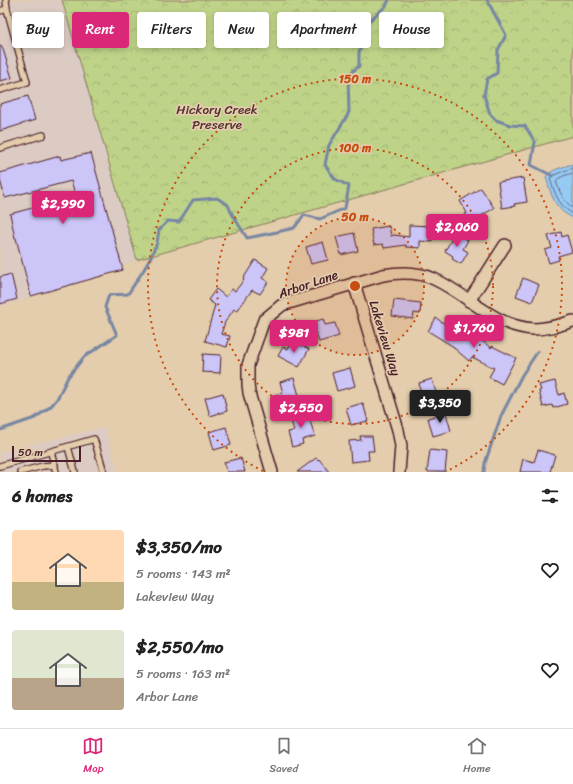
<!DOCTYPE html>
<html lang="en">
<head>
<meta charset="utf-8">
<style>
  :root { --surface:#fff; --page:#f2f2f2; --text:#222; --muted:#767676; --line:#e0e0e0; --accent:#db2777 }
  body { margin:0; font-family:Sriracha,sans-serif; background:var(--page); color:var(--text); height:100vh; display:flex; flex-direction:column; font-size:15px; white-space:nowrap }
  * { box-sizing:border-box; margin:0 }
  p { font-size:13px; color:var(--muted) }
  .icon { flex:none; width:22px; height:22px; fill:none; stroke:currentColor; stroke-width:2; stroke-linecap:round; stroke-linejoin:round }
  .map { position:relative; height:472px; overflow:hidden }
  .panel { display:flex; flex-direction:column; background:var(--surface); flex:1 }
  .panel>* { flex:none }
  .top-card { position:absolute; left:12px; top:12px; width:549px; height:36px; display:flex; gap:8px }
  .scale { position:absolute; left:12px; bottom:10px; width:69px; box-sizing:border-box; padding-left:4px; border:2px solid #4a1f2b; border-top:0; font-size:11px; line-height:14px; white-space:nowrap; color:#4a1f2b; -webkit-text-stroke:3px #e3cdac; paint-order:stroke }
  .price { position:absolute; translate:-50% -34px; padding:0 9px; border-radius:4px; background:var(--accent); color:#fff; font-size:13px; line-height:26px; filter:drop-shadow(0 1px 2px #0008) }
  .price::after { content:''; position:absolute; left:50%; top:24px; width:12px; height:9px; margin-left:-6px; background:inherit; clip-path:polygon(0 0,100% 0,50% 100%) }
  .price.active { background:#222; color:#fff }
  ul { padding:0; list-style:none }
  li { display:flex; align-items:center; gap:12px; height:100px; padding:0 12px }
  li span { display:grid; place-items:center; flex:none; width:112px; height:80px; border-radius:4px; color:#555 }
  li>.icon { margin-inline-start:auto }
  span .icon { width:48px; height:48px; fill:#fffc; stroke-width:1 }
  li b { font-size:17px }
  h2 { display:flex; justify-content:space-between; align-items:center; height:48px; padding:0 12px; font-size:17px }
  .pill { padding:0 14px; border-radius:4px; background:var(--surface); box-shadow:0 2px 6px #0003; font-size:14px; line-height:36px }
  .pill.active { background:var(--accent); color:#fff }
  .tabs { display:flex; justify-content:space-around; align-items:center; height:56px; border-top:1px solid var(--line); background:var(--surface); font-size:11px; color:var(--muted) }
  .tabs a { display:grid; justify-items:center; gap:2px }
  .tabs .active { color:var(--accent) }
  .map>svg:first-child { display:block }
  .built { fill:#dccbc2 }
  .park { fill:url(#park-crowns); stroke:#84795a }
  .water { fill:#95caf3; stroke:#7786a3 }
  .lines { fill:none; stroke-linecap:round; stroke-linejoin:round }
  .shore { stroke:#68637b; stroke-width:1 }
  .stream { stroke:#7786a3; stroke-width:3 }
  .building { fill:#ccc5f7; stroke:#4a1f2b }
  .lane-casing { stroke:#4a1f2b; stroke-width:8 }
  .street-casing { stroke:#4a1f2b; stroke-width:14 }
  .lane { stroke:#e3cdac; stroke-width:5.5 }
  .street { stroke:#e3cdac; stroke-width:11 }
  .ring { fill:none; stroke:#c84d12; stroke-width:2; stroke-dasharray:2 4 }
  .labels { text-anchor:middle; dominant-baseline:central; stroke-width:3.5; stroke-linejoin:round; paint-order:stroke }
  .park-label { font-size:13px; fill:#563134; stroke:#e3cdac }
  .street-label { font-size:13px; fill:#4a1f2b; stroke:#e3cdac }
  .centre { fill:#c84d12; stroke:#e3cdac; stroke-width:2 }
  .ring-label { font-size:12px; text-anchor:middle; font-weight:bold; fill:#c84d12; stroke:#e3cdac; stroke-width:3.5; stroke-linejoin:round; paint-order:stroke }
</style>
</head>
<body>
<div class="map">
<svg width="573" height="472" viewBox="0 0 573 472">
  <defs>
    <pattern id="park-crowns" width="20" height="18" patternUnits="userSpaceOnUse"><rect width="20" height="18" fill="#bed388"/><path d="M2 6a3 3 0 1 1 6 0M12 15a3 3 0 1 1 6 0" fill="none" stroke="#a5b576"/></pattern>
  </defs>
  <rect width="100%" height="100%" fill="#e3cdac"/>
  <filter id="ink" filterUnits="userSpaceOnUse"><feTurbulence type="fractalNoise" baseFrequency=".025" numOctaves="2"/><feDisplacementMap in="SourceGraphic" scale="8" xChannelSelector="R" yChannelSelector="G"/><feConvolveMatrix kernelMatrix="1 2 1 2 8 2 1 2 1" color-interpolation-filters="sRGB"/></filter>
  <g filter="url(#ink)">
    <g class="built">
      <polygon points="0,0 62,0 137,260 0,307"/>
      <polygon points="105,427 118,472 0,472 0,452"/>
    </g>
    <polygon class="park" points="62,0 573,0 573,136 137,260"/>
    <path class="water" d="M573,164V218C570,216 565,214 562,211C553,203 549,188 546,177C551,169 564,167 573,164Z"/>
    <g class="lines">
      <g class="shore">
        <path d="M573,168C565,171 556,173 550,178C553,188 557,201 565,208C567,210 570,212 573,214"/>
        <path d="M573,173C567,175 560,176 556,181C559,191 564,202 573,208"/>
      </g>
      <g class="stream">
        <polyline points="487,0 506,35 498,50 497,73 487,79 484,95 490,114 496,120 510,125 525,126 535,142 531,165 551,175"/>
        <polyline points="0,430 35,418 51,406 57,399 68,377 84,357 117,335 105,307 109,295 128,294 143,271 150,259 157,243 159,230 168,221 179,222 193,200 217,198 228,205 232,214 247,238 277,232 294,228 304,215 320,219 345,208 349,186 335,179 325,165 329,145 347,116 349,112 348,75 359,66 359,52 364,42 362,27 386,6 389,0"/>
        <polyline points="484,472 485,463 501,416 522,375 538,351"/>
      </g>
    </g>
    <g class="building">
      <polygon points="0,46 2,46 12,78 0,81"/>
      <polygon points="28,96 35,120 0,131 0,104"/>
      <polygon points="91,153 123,270 31,296 16,238 15,238 10,214 76,196 71,181 5,198 0,180 0,173 60,156 61,160"/>
      <polygon points="523,178 527,202 514,204 515,206 502,208 498,182"/>
      <polygon points="481,188 494,208 470,223 465,214 467,213 460,201"/>
      <polygon points="409,225 433,226 432,242 420,241 420,248 406,247 406,245 384,248 383,244 374,245 371,229 389,226 391,236 394,235 409,237"/>
      <polygon points="561,232 562,237 567,235 572,252 558,256 559,260 549,263 545,250 552,248 548,236"/>
      <polygon points="354,233 358,251 341,255 336,237"/>
      <polygon points="455,233 468,240 463,249 468,252 461,264 452,259 453,256 445,251"/>
      <polygon points="323,242 328,260 311,264 306,247"/>
      <polygon points="255,260 268,268 262,278 268,282 260,294 252,290 237,311 234,309 225,322 221,334 230,336 227,347 205,341 215,305 208,300 216,289 226,297 232,289 235,291 244,280 243,279"/>
      <polygon points="11,274 17,299 0,304 0,277"/>
      <polygon points="523,278 539,285 532,302 516,296"/>
      <polygon points="394,300 421,303 420,314 414,313 413,319 392,316"/>
      <polygon points="436,318 445,324 448,319 457,325 456,327 471,340 475,335 491,348 492,346 516,358 502,384 489,377 494,368 472,357 469,361 454,348 454,347 428,331"/>
      <polygon points="323,319 325,325 335,323 339,336 319,342 316,333 314,334 310,323"/>
      <polygon points="292,341 309,349 299,367 278,356 283,347 288,349"/>
      <polygon points="203,354 221,355 220,373 202,372"/>
      <polygon points="350,368 355,386 337,391 332,373"/>
      <polygon points="294,378 300,399 291,402 292,404 281,408 277,394 283,393 280,382"/>
      <polygon points="432,379 437,396 428,399 429,403 418,406 415,395 420,394 419,390 420,389 419,383"/>
      <polygon points="555,381 559,395 564,393 567,404 553,408 552,405 543,407 539,391 541,390 539,385"/>
      <polygon points="223,393 227,411 210,416 205,398"/>
      <polygon points="363,403 368,421 351,425 346,408"/>
      <polygon points="307,412 315,436 302,440 303,444 292,447 288,432 294,431 290,417"/>
      <polygon points="446,413 451,431 433,436 428,418"/>
      <polygon points="226,427 231,445 214,450 209,432"/>
      <polygon points="360,436 372,436 374,451 368,451 369,460 351,462 349,441 361,440"/>
      <polygon points="430,450 447,452 445,472 427,472"/>
      <polygon points="538,450 555,455 550,472 520,472 523,459 534,462"/>
      <polygon points="241,458 245,472 227,472 224,462"/>
      <polygon points="316,458 318,460 319,459 329,472 297,472"/>
    </g>
    <g class="lines">
      <defs>
        <g id="lane">
          <polyline points="0,11 7,9"/>
          <polyline points="0,90 27,82 7,9 6,0"/>
          <polyline points="0,148 43,135"/>
          <polyline points="68,447 75,472"/>
          <polyline points="51,452 56,472"/>
          <polyline points="0,466 94,439 104,472"/>
          <polyline points="20,472 43,466 55,465"/>
        </g>
        <g id="street">
          <polyline points="354,283 398,430 401,446 399,472"/>
          <polyline points="469,301 505,245"/>
          <path d="M272,472L249,393L248,384V365L264,320L282,305L383,275C400,272 419,272 434,279C469,295 494,327 534,329C548,329 560,325 573,321"/>
        </g>
      </defs>
      <use href="#lane" class="lane-casing"/>
      <use href="#street" class="street-casing"/>
      <use href="#lane" class="lane"/>
      <use href="#street" class="street"/>
    </g>
  </g>
  <circle cx="355" cy="286" r="69" fill="#c84d12" fill-opacity=".12"/>
  <g class="ring">
    <circle cx="355" cy="286" r="69"/>
    <circle cx="355" cy="286" r="138"/>
    <path d="M263 471A207 207 0 1 1 447 471"/>
  </g>
  <g class="labels">
    <g class="park-label">
      <text x="217" y="109">Hickory Creek<tspan x="217" dy="15">Preserve</tspan></text>
    </g>
    <g class="street-label">
      <text transform="translate(308 284) rotate(-19)">Arbor Lane</text>
      <text transform="translate(385 338) rotate(73)">Lakeview Way</text>
    </g>
  </g>
  <circle cx="355" cy="286" r="6" class="centre"/>
  <g class="ring-label">
    <text x="355" y="83">150 m</text>
    <text x="355" y="152">100 m</text>
    <text x="355" y="221">50 m</text>
  </g>
</svg>
<div class="scale">50 m</div>
<b class="price" style="left:63px;top:225px">$2,990</b>
<b class="price" style="left:457px;top:248px">$2,060</b>
<b class="price" style="left:474px;top:349px">$1,760</b>
<b class="price" style="left:294px;top:354px">$981</b>
<b class="price active" style="left:440px;top:424px">$3,350</b>
<b class="price" style="left:301px;top:429px">$2,550</b>
<div class="top-card">
<a class="pill">Buy</a>
<a class="pill active">Rent</a>
<a class="pill">Filters</a>
<a class="pill">New</a>
<a class="pill">Apartment</a>
<a class="pill">House</a>
</div>
</div>
<section class="panel">
<h2>6 homes<svg class="icon" aria-label="filters" viewBox="0 0 24 24"><path d="M4 7h16M4 17h16"/><circle cx="9" cy="7" r="2"/><circle cx="15" cy="17" r="2"/></svg></h2>
<ul>
<li><span style="background:linear-gradient(#ffd9b3 65%,#c2b280 0)"><svg class="icon" aria-label="home" viewBox="0 0 24 24"><path d="M3 11l9-7 9 7M6 9v11h12V9"/></svg></span><div><b>$3,350/mo</b><p>5 rooms · 143 m²</p><p>Lakeview Way</p></div><svg class="icon" aria-label="heart" viewBox="0 0 24 24"><path d="M12 20l-8-8c-3-5 5-10 8-4 3-6 11-1 8 4z"/></svg></li>
<li><span style="background:linear-gradient(#dfe7d0 60%,#b9a48a 0)"><svg class="icon" aria-label="home" viewBox="0 0 24 24"><path d="M3 11l9-7 9 7M6 9v11h12V9"/></svg></span><div><b>$2,550/mo</b><p>5 rooms · 163 m²</p><p>Arbor Lane</p></div><svg class="icon" aria-label="heart" viewBox="0 0 24 24"><path d="M12 20l-8-8c-3-5 5-10 8-4 3-6 11-1 8 4z"/></svg></li>
</ul>
</section>
<nav class="tabs">
<a class="active"><svg class="icon" aria-label="map" viewBox="0 0 24 24"><path d="M3 6l6-2 6 2 6-2v14l-6 2-6-2-6 2zM9 4v14M15 6v14"/></svg>Map</a>
<a><svg class="icon" aria-label="saved" viewBox="0 0 24 24"><path d="M7 4h10v16l-5-4-5 4z"/></svg>Saved</a>
<a><svg class="icon" aria-label="home" viewBox="0 0 24 24"><path d="M3 11l9-7 9 7M6 9v11h12V9"/></svg>Home</a>
</nav>
</body>
</html>
